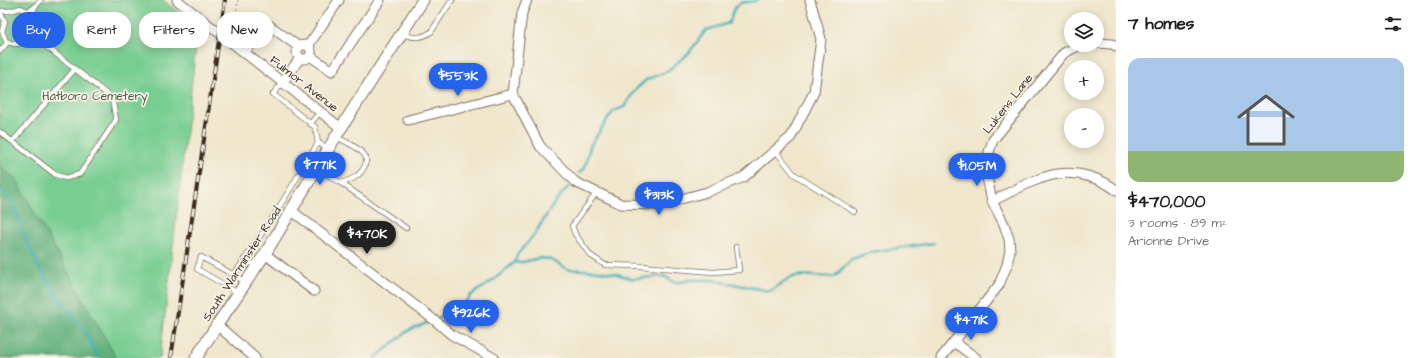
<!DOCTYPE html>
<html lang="en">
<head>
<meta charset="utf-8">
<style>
  :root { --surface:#fff; --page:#f6f6f6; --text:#202124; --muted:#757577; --accent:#2563eb }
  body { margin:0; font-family:"Architects Daughter",sans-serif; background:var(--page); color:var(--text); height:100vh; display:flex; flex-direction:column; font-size:15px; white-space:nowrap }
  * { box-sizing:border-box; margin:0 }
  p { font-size:13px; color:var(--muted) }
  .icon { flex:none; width:22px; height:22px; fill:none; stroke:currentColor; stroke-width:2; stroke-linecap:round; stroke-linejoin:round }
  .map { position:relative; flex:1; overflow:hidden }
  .side { display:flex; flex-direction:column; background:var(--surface); width:300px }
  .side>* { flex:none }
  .top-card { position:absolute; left:12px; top:12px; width:380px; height:36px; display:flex; gap:8px }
  .fabs { position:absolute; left:1064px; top:12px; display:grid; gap:8px }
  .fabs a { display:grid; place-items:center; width:40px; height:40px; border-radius:50%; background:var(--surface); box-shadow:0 2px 10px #0003; font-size:20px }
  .price { position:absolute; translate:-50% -34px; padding:0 9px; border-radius:14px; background:var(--accent); color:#fff; font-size:13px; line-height:26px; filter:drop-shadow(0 1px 2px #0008) }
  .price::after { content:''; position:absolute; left:50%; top:24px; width:12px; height:9px; margin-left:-6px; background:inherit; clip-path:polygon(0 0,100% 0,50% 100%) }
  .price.active { background:#222; color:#fff }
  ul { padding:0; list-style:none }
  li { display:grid; align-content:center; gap:8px; height:212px; padding:0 12px }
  li span { display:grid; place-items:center; height:124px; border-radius:12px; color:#555 }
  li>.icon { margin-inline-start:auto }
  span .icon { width:72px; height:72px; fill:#fffc; stroke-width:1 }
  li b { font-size:17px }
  h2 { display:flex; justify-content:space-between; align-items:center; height:48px; padding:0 12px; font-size:17px }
  .chip { padding:0 14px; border-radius:16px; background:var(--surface); box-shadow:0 2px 10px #0003; font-size:14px; line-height:36px }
  .chip.active { background:var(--accent); color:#fff }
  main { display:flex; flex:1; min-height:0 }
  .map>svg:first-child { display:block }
  .green { fill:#78ce92; stroke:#5a7c58 }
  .forest { fill:#62b17c; stroke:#4e6e4d }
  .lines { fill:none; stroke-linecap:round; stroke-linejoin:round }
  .stream { stroke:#3caeb6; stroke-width:2.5 }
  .service-casing { stroke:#7a6c5b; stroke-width:6 }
  .minor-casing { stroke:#7a6c5b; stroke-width:11 }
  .tertiary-casing { stroke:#7a6c5b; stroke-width:13 }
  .path { stroke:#7a6c5b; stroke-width:1.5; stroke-dasharray:1 3; stroke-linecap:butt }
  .service { stroke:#fff; stroke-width:4.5 }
  .minor { stroke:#fff; stroke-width:9 }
  .tertiary { stroke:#fff; stroke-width:11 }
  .rail-casing { stroke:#3b2a1e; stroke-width:4 }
  .rail { stroke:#f7f3e8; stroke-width:2.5; stroke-dasharray:8; stroke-linecap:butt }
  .labels { text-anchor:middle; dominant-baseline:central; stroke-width:3.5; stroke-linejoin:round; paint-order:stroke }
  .street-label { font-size:12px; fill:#3b2a1e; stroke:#f7f3e8 }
  .park-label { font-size:12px; fill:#4d5b41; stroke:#f7f3e8 }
</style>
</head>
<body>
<main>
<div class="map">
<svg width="1116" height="358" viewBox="0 0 1116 358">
  <rect width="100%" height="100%" fill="#f7f3e8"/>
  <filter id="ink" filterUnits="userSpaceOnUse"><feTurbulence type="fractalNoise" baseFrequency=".025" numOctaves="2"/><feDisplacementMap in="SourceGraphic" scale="8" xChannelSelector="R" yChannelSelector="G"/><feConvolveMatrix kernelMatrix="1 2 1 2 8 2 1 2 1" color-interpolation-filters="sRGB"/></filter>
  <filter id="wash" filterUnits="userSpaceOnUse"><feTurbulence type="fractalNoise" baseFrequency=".012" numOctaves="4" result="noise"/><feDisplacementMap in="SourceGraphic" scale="16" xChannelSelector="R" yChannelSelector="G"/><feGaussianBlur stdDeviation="0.9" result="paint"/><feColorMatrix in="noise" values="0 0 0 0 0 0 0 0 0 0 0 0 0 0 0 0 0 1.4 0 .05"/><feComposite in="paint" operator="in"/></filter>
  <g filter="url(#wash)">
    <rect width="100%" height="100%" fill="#f0e6cc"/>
    <polygon class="green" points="0,0 163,0 198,28 160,358 116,358 15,178 0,167"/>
    <polygon class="forest" points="0,167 15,178 116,358 0,358"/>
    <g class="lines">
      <g class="stream">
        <path d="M579,173L583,170L587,160L590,146L609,117L614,111L624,107L635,90L646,80L666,72L688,54L706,30L729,23C733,15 733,4 744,2C750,2 752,3 757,0"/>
        <polyline points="0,190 4,192 14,205 22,230 37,264 55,293 88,337 98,358"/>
        <path d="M515,262L519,263L539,258L550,259L567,269L599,271L617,274L632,279L664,276L673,282H681L690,280H713L769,291C777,288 782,282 790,278C803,273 820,277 834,277L852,259L871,252L934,243"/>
        <polyline points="437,319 445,315 454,314 462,307 471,295 491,282 515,262 517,255 534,235 555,202 569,186"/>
        <polyline points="375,358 409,330 432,321"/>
      </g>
    </g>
  </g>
  <g filter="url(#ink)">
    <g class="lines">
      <defs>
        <g id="service">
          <polyline points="0,11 9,11 21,8 27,11 34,8"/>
          <path d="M0,12L5,21L2,31L6,41C17,47 23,43 33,36"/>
          <path d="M403,34C413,38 421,39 431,32L452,0"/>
          <polyline points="0,51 8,42"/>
          <polyline points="282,83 273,94 315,127 318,143"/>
          <polyline points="310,124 320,112"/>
          <polyline points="0,132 56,175 66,178 80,174 116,120 112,98 33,36 34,8 41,0"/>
          <polyline points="13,141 75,69"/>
          <polyline points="775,150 794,174 855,212"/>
          <path d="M317,168L341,183C351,180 361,176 365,165C366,162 367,159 365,156C361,148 344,141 336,137"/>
          <polyline points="341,183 406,228"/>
          <polyline points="597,192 572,226 575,234 590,255 605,265 641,266 713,272 739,270 736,247"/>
          <polyline points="244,259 257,266"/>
          <polyline points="234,275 246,282"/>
          <polyline points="238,293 197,269 201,257 234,275 275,214 318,143 329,149"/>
        </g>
        <g id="minor">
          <polyline points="177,0 341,128"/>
          <polyline points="527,0 522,13 513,94 540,146 575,182 621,204 659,205 707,192 744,177 791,137 814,92 821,39 810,0"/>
          <polyline points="1097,43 1112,44 1116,46"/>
          <circle cx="304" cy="52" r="7"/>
          <polyline points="308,46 339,0"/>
          <polyline points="244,53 266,23 299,47"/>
          <polyline points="310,56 332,71 380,0"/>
          <polyline points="282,83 300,58"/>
          <polyline points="408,120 513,94"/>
          <path d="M992,201C1012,192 1036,177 1058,174C1077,171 1101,178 1116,190"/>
          <polyline points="292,211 438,323 452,335 494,358"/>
          <polyline points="265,254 314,291"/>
          <polyline points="217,325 255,358"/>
          <polyline points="954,342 976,358"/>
          <polyline points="941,358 999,285 1007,265 1010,250 1009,239 1004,224 992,201 985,168 989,152 993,140 1064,53 1080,45"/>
        </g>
        <polyline id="tertiary" points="196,358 217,325 265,254 341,128 423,0"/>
      </defs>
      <use href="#service" class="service-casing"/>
      <use href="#minor" class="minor-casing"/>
      <use href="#tertiary" class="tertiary-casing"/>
      <polyline class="path" points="233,33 238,0"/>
      <use href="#service" class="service"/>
      <use href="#minor" class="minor"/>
      <use href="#tertiary" class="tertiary"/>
      <defs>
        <polyline id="rail" points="171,358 225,0"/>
      </defs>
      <use href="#rail" class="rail-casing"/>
      <use href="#rail" class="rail"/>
    </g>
  </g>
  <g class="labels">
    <g class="street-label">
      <text transform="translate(304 84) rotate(38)">Fulmor Avenue</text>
      <text transform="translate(1008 104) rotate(-52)">Lukens Lane</text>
      <text transform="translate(242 264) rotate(-57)">South Warminster Road</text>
    </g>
    <g class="park-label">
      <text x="95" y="96">Hatboro Cemetery</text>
    </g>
  </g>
</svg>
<div class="fabs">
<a><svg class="icon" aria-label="layers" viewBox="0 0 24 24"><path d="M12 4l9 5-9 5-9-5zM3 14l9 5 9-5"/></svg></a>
<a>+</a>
<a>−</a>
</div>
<b class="price" style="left:458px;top:97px">$553K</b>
<b class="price" style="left:320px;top:186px">$771K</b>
<b class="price" style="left:977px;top:187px">$1.05M</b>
<b class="price" style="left:659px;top:216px">$313K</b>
<b class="price active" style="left:367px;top:255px">$470K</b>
<b class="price" style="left:471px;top:334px">$926K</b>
<b class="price" style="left:971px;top:341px">$471K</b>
<div class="top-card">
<a class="chip active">Buy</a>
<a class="chip">Rent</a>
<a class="chip">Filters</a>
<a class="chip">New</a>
</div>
</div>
<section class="side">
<h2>7 homes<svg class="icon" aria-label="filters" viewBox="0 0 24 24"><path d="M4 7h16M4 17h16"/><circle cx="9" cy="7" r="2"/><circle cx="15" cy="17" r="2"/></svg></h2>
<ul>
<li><span style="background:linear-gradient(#a9c7e8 75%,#8fb573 0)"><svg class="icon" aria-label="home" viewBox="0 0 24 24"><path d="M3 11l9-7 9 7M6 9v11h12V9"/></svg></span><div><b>$470,000</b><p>3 rooms · 89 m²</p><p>Arionne Drive</p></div></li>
</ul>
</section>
</main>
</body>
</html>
